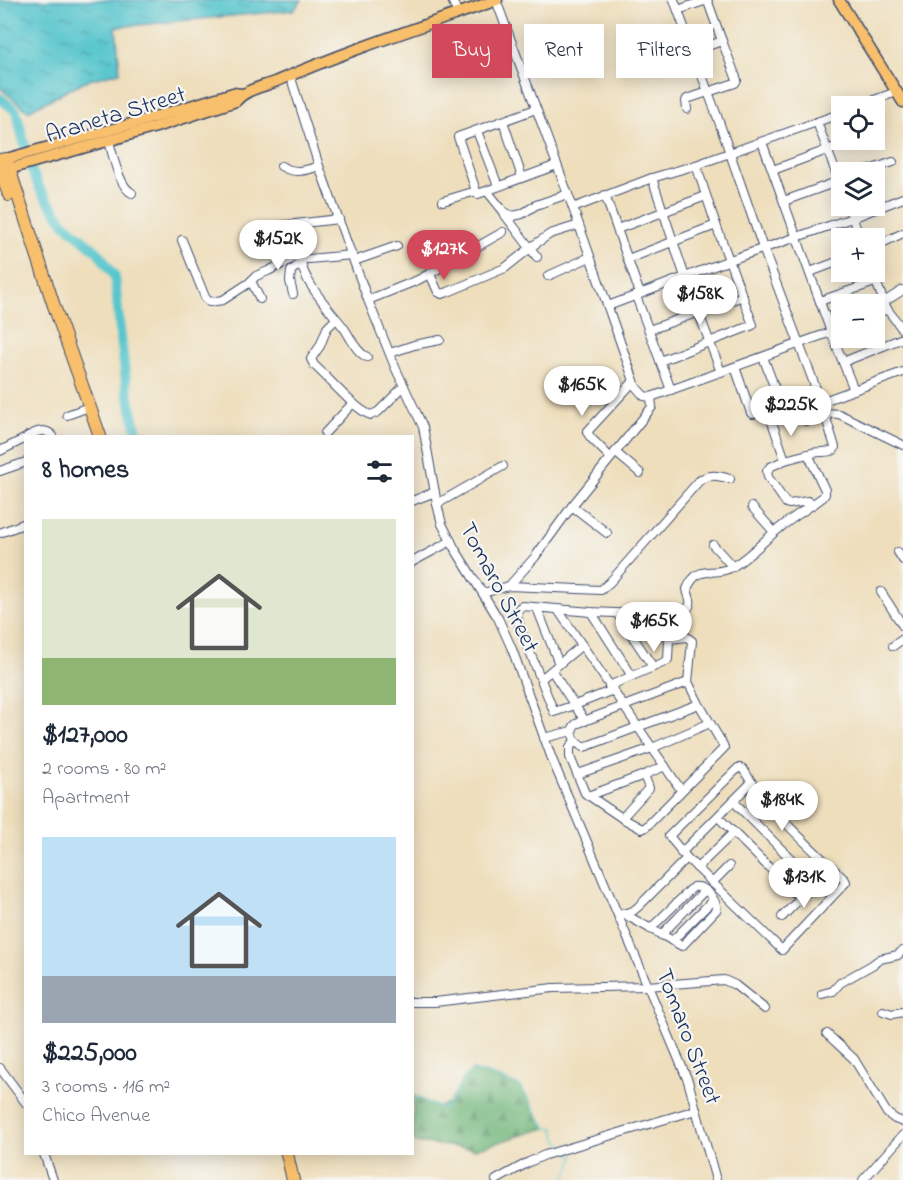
<!DOCTYPE html>
<html lang="en">
<head>
<meta charset="utf-8">
<style>
  :root { --surface:#fff; --page:#f2f2f3; --text:#1f2937; --muted:#747a83; --accent:#d1495b }
  body { margin:0; font-family:"Indie Flower",sans-serif; background:var(--page); color:var(--text); height:100vh; display:flex; flex-direction:column; font-size:22px; white-space:nowrap }
  * { box-sizing:border-box; margin:0 }
  p { font-size:20px; color:var(--muted) }
  .icon { flex:none; width:33px; height:33px; fill:none; stroke:currentColor; stroke-width:2; stroke-linecap:round; stroke-linejoin:round }
  .map { position:relative; flex:1; overflow:hidden }
  .drawer { position:absolute; left:24px; top:435px; width:390px; height:720px; display:flex; flex-direction:column; background:var(--surface); border-radius:0px; box-shadow:0 3px 15px #0003 }
  .drawer>* { flex:none }
  .top-card { position:absolute; left:432px; top:24px; width:381px; height:54px; display:flex; gap:12px }
  .controls { position:absolute; left:831px; top:96px; display:grid; gap:12px }
  .controls a { display:grid; place-items:center; width:54px; height:54px; border-radius:0px; background:var(--surface); box-shadow:0 3px 15px #0003; font-size:30px }
  .price { position:absolute; translate:-50% -51px; padding:0 14px; border-radius:21px; background:#fff; color:#222; font-size:20px; line-height:39px; filter:drop-shadow(0 2px 3px #0008) }
  .price::after { content:''; position:absolute; left:50%; top:36px; width:18px; height:14px; margin-left:-9px; background:inherit; clip-path:polygon(0 0,100% 0,50% 100%) }
  .price.current { background:var(--accent); color:#fff }
  ul { padding:0; list-style:none }
  li { display:grid; align-content:center; gap:12px; height:318px; padding:0 18px }
  li span { display:grid; place-items:center; height:186px; border-radius:0px; color:#555 }
  li>.icon { margin-inline-start:auto }
  span .icon { width:108px; height:108px; fill:#fffc; stroke-width:1 }
  li b { font-size:26px }
  h2 { display:flex; justify-content:space-between; align-items:center; height:72px; padding:0 18px; font-size:26px }
  .tag { padding:0 21px; border-radius:0px; background:var(--surface); box-shadow:0 3px 15px #0003; font-size:21px; line-height:54px }
  .tag.current { background:var(--accent); color:#fff }
  .map>svg:first-child { display:block }
  .forest { fill:url(#forest-firs); stroke:#47746e; stroke-width:1.5 }
  .water { fill:url(#water-ripples); stroke:#3a7a96; stroke-width:1.5 }
  .lines { fill:none; stroke-linecap:round; stroke-linejoin:round }
  .stream { stroke:#58c6cd; stroke-width:1.5 }
  .river { stroke:#58c6cd; stroke-width:10 }
  .minor-casing { stroke:#3b496c; stroke-width:10 }
  .major-casing { stroke:#3b496c; stroke-width:13 }
  .highway-casing { stroke:#3b496c; stroke-width:14 }
  .minor { stroke:#fff; stroke-width:8 }
  .major { stroke:#f8bf6c; stroke-width:10 }
  .highway { stroke:#f8bf6c; stroke-width:12 }
  .labels { text-anchor:middle; dominant-baseline:central; stroke-width:4.5; stroke-linejoin:round; paint-order:stroke }
  .street-label { font-size:24px; fill:#1b2f5e; stroke:#f6f6f2 }
</style>
</head>
<body>
<div class="map">
<svg width="903" height="1180" viewBox="0 0 903 1180">
  <defs>
    <pattern id="forest-firs" width="22" height="20" patternUnits="userSpaceOnUse" patternTransform="scale(1.5)"><rect width="22" height="20" fill="#73b87d"/><path d="M5 1l3.5 6h-7zM16 11l3.5 6h-7z" fill="#5e966a"/></pattern>
    <pattern id="water-ripples" width="26" height="14" patternUnits="userSpaceOnUse" patternTransform="scale(1.5)"><rect width="26" height="14" fill="#58c6cd"/><path d="M2 4q2-2 4 0t4 0M15 11q2-2 4 0t4 0" fill="none" stroke="#48a1aa"/></pattern>
  </defs>
  <rect width="100%" height="100%" fill="#f6f6f2"/>
  <filter id="ink" filterUnits="userSpaceOnUse"><feTurbulence type="fractalNoise" baseFrequency=".0167" numOctaves="2"/><feDisplacementMap in="SourceGraphic" scale="12" xChannelSelector="R" yChannelSelector="G"/><feConvolveMatrix kernelMatrix="1 2 1 2 8 2 1 2 1" color-interpolation-filters="sRGB"/></filter>
  <filter id="wash" filterUnits="userSpaceOnUse"><feTurbulence type="fractalNoise" baseFrequency=".008" numOctaves="4" result="noise"/><feDisplacementMap in="SourceGraphic" scale="24" xChannelSelector="R" yChannelSelector="G"/><feGaussianBlur stdDeviation="1.35" result="paint"/><feColorMatrix in="noise" values="0 0 0 0 0 0 0 0 0 0 0 0 0 0 0 0 0 1.4 0 .05"/><feComposite in="paint" operator="in"/></filter>
  <g filter="url(#wash)">
    <rect width="100%" height="100%" fill="#eedebc"/>
    <polygon class="forest" points="472,1070 485,1073 520,1086 546,1128 475,1149 413,1142 413,1095 437,1107 448,1104 464,1078"/>
    <polygon class="water" points="0,0 302,0 294,10 116,27 120,72 85,81 28,111 0,88"/>
    <g class="lines">
      <g class="stream">
        <polyline points="412,1095 437,1107 446,1108 464,1078 472,1070 485,1073 520,1086 546,1128 554,1128 557,1139 564,1146"/>
        <polyline points="565,1180 574,1157 569,1152"/>
      </g>
      <polyline class="river" points="0,98 16,111 31,169 41,191 65,224 99,253 115,277 119,321 127,390 138,436"/>
    </g>
  </g>
  <g filter="url(#ink)">
    <g class="lines">
      <defs>
        <g id="minor">
          <polyline points="452,0 458,14"/>
          <polyline points="496,0 573,208 634,381 636,387 644,396 651,397 842,328"/>
          <path d="M674,0L717,116L763,248L821,402L835,447L834,450C829,453 817,451 808,454L825,490V494L823,497C809,508 794,516 781,527C764,540 749,558 730,568C712,577 698,563 687,589C689,600 694,601 686,611"/>
          <polyline points="678,10 704,1 708,2 722,41 737,80 735,83 687,99 686,101 687,109"/>
          <polyline points="693,51 722,41"/>
          <polyline points="290,75 319,166 368,300 395,367 423,427 437,504 442,524 455,549 498,618 512,649 552,759 688,1081 716,1180"/>
          <polyline points="858,106 896,92"/>
          <polyline points="536,109 458,137 476,191 478,194 557,165"/>
          <polyline points="503,121 522,177"/>
          <polyline points="817,122 842,189"/>
          <polyline points="874,125 874,128"/>
          <polyline points="477,131 498,186"/>
          <path d="M109,141C113,155 119,187 132,193"/>
          <polyline points="762,142 831,332 854,390"/>
          <path d="M281,166C294,174 305,171 319,166"/>
          <polyline points="773,170 854,140"/>
          <polyline points="864,172 893,162"/>
          <polyline points="652,178 685,277 721,372"/>
          <polyline points="487,191 504,212 513,216 522,214 536,205 568,194"/>
          <polyline points="605,195 640,294"/>
          <polyline points="443,201 476,191"/>
          <polyline points="784,201 842,180"/>
          <polyline points="848,206 860,238"/>
          <polyline points="573,208 652,178 696,165 842,113"/>
          <polyline points="504,212 505,215 537,257"/>
          <polyline points="278,226 339,219"/>
          <polyline points="617,229 706,196"/>
          <polyline points="182,240 205,297 209,302 223,300 249,283 256,276 268,271 294,258 309,259 352,255"/>
          <polyline points="874,247 903,233"/>
          <path d="M301,259C301,280 331,311 344,328C351,338 356,352 367,357"/>
          <polyline points="628,259 716,225"/>
          <polyline points="354,261 397,246"/>
          <polyline points="810,272 842,260"/>
          <polyline points="872,272 887,309 903,330"/>
          <polyline points="430,274 438,292 442,294 448,292 505,268 534,245 550,234 579,225"/>
          <polyline points="548,276 590,257"/>
          <polyline points="251,281 260,299"/>
          <polyline points="293,294 290,281 291,271 301,263"/>
          <polyline points="636,296 671,390"/>
          <polyline points="368,300 418,280 447,264 503,232"/>
          <polyline points="820,301 875,282"/>
          <polyline points="884,302 903,290"/>
          <polyline points="608,306 730,260 852,218 903,198"/>
          <polyline points="874,315 887,309"/>
          <path d="M336,319L327,328L320,346L311,359L314,365C328,377 355,410 371,415L378,412L404,386"/>
          <polyline points="649,330 743,296"/>
          <polyline points="390,353 414,345 440,340"/>
          <polyline points="660,361 753,325 716,225 696,165"/>
          <polyline points="843,362 903,338"/>
          <polyline points="735,367 751,413 753,414 779,405 780,402 763,357"/>
          <polyline points="821,402 903,372"/>
          <polyline points="67,415 89,407"/>
          <polyline points="806,421 825,413 839,414 903,445"/>
          <polyline points="772,422 785,460 808,454"/>
          <polyline points="325,433 353,403"/>
          <path d="M28,436C38,431 45,428 53,436"/>
          <polyline points="0,451 26,438"/>
          <polyline points="615,452 640,473"/>
          <polyline points="610,457 591,438 587,432 634,381"/>
          <polyline points="785,460 770,467 767,471 768,477 786,503 789,504 808,501 814,504"/>
          <polyline points="0,471 26,462"/>
          <polyline points="412,501 435,492"/>
          <polyline points="437,504 503,466"/>
          <polyline points="572,506 607,533"/>
          <polyline points="752,507 774,532"/>
          <polyline points="0,533 26,523"/>
          <polyline points="713,545 733,567"/>
          <polyline points="898,552 903,560"/>
          <polyline points="412,562 451,541"/>
          <polyline points="509,586 535,557 572,506 652,407 651,397"/>
          <polyline points="881,592 903,626"/>
          <path d="M483,593L509,586L601,590L610,582L699,481C709,473 719,476 730,479"/>
          <polyline points="537,608 559,664"/>
          <polyline points="558,610 681,790"/>
          <polyline points="591,612 632,676"/>
          <polyline points="617,613 653,667"/>
          <polyline points="669,639 687,637 692,641 688,682 699,704 723,745 724,748 646,827 642,829 622,818 585,793 570,757 570,747 575,741 584,747 587,746 699,704"/>
          <polyline points="893,646 903,639"/>
          <polyline points="552,671 585,721"/>
          <polyline points="541,679 582,645"/>
          <polyline points="609,686 667,661 668,659 669,639 668,637 639,614 591,612 522,606 519,608 517,615 519,625 554,712 575,705 613,690"/>
          <polyline points="544,738 572,731"/>
          <path d="M575,741C573,735 570,729 576,724L688,682"/>
          <path d="M738,768H741L743,769C768,810 810,847 845,880L846,882L782,950L687,858L669,836Z"/>
          <polyline points="578,774 652,748 710,723"/>
          <polyline points="644,775 665,766"/>
          <polyline points="588,796 644,775 649,788 622,818"/>
          <polyline points="733,801 815,883 832,867"/>
          <polyline points="718,817 800,898"/>
          <polyline points="681,853 751,783"/>
          <polyline points="697,868 734,832"/>
          <polyline points="712,883 729,866"/>
          <polyline points="622,914 633,911 639,906 687,858"/>
          <path d="M624,914L682,946L717,909C715,898 705,885 693,887L650,929"/>
          <polyline points="782,917 815,883"/>
          <polyline points="661,935 705,890"/>
          <polyline points="672,941 713,900"/>
          <polyline points="822,994 833,991 840,983 872,965 880,959 898,955 902,951"/>
          <polyline points="412,1002 435,1002 553,988 647,986 724,980 735,985 765,1009"/>
          <polyline points="883,1011 892,1014 903,1012"/>
          <polyline points="827,1034 854,1059 887,1113 895,1119 903,1122"/>
          <polyline points="0,1068 26,1103"/>
          <polyline points="44,1154 53,1180"/>
          <polyline points="496,1180 529,1162 545,1155 696,1110"/>
          <polyline points="863,1180 903,1135"/>
        </g>
        <g id="major">
          <polyline points="839,0 903,102"/>
          <polyline points="6,159 138,122 233,93 242,94"/>
          <path d="M9,169L156,127L236,101C246,89 263,87 277,81C349,50 423,26 497,0"/>
        </g>
        <g id="highway">
          <polyline points="0,160 6,159 54,306 100,436"/>
          <polyline points="0,170 9,195"/>
          <polyline points="287,1154 293,1180"/>
        </g>
      </defs>
      <use href="#minor" class="minor-casing"/>
      <use href="#major" class="major-casing"/>
      <use href="#highway" class="highway-casing"/>
      <use href="#minor" class="minor"/>
      <use href="#major" class="major"/>
      <use href="#highway" class="highway"/>
    </g>
  </g>
  <g class="labels">
    <g class="street-label">
      <text transform="translate(116 116) rotate(-17)">Araneta Street</text>
      <text transform="translate(498 588) rotate(62)">Tomaro Street</text>
      <text transform="translate(687 1037) rotate(69)">Tomaro Street</text>
    </g>
  </g>
</svg>
<div class="controls">
<a><svg class="icon" aria-label="locate" viewBox="0 0 24 24"><circle cx="12" cy="12" r="6"/><path d="M12 2v4M12 18v4M2 12h4M18 12h4"/></svg></a>
<a><svg class="icon" aria-label="layers" viewBox="0 0 24 24"><path d="M12 4l9 5-9 5-9-5zM3 14l9 5 9-5"/></svg></a>
<a>+</a>
<a>−</a>
</div>
<b class="price" style="left:278px;top:271px">$152K</b>
<b class="price current" style="left:444px;top:281px">$127K</b>
<b class="price" style="left:700px;top:326px">$158K</b>
<b class="price" style="left:582px;top:417px">$165K</b>
<b class="price" style="left:791px;top:437px">$225K</b>
<b class="price" style="left:654px;top:653px">$165K</b>
<b class="price" style="left:782px;top:832px">$184K</b>
<b class="price" style="left:804px;top:909px">$131K</b>
<div class="top-card">
<a class="tag current">Buy</a>
<a class="tag">Rent</a>
<a class="tag">Filters</a>
</div>
<section class="drawer">
<h2>8 homes<svg class="icon" aria-label="filters" viewBox="0 0 24 24"><path d="M4 7h16M4 17h16"/><circle cx="9" cy="7" r="2"/><circle cx="15" cy="17" r="2"/></svg></h2>
<ul>
<li><span style="background:linear-gradient(#dfe7d0 75%,#8fb573 0)"><svg class="icon" aria-label="home" viewBox="0 0 24 24"><path d="M3 11l9-7 9 7M6 9v11h12V9"/></svg></span><div><b>$127,000</b><p>2 rooms · 80 m²</p><p>Apartment</p></div></li>
<li><span style="background:linear-gradient(#bfe0f5 75%,#9aa5b1 0)"><svg class="icon" aria-label="home" viewBox="0 0 24 24"><path d="M3 11l9-7 9 7M6 9v11h12V9"/></svg></span><div><b>$225,000</b><p>3 rooms · 116 m²</p><p>Chico Avenue</p></div></li>
</ul>
</section>
</div>
</body>
</html>
